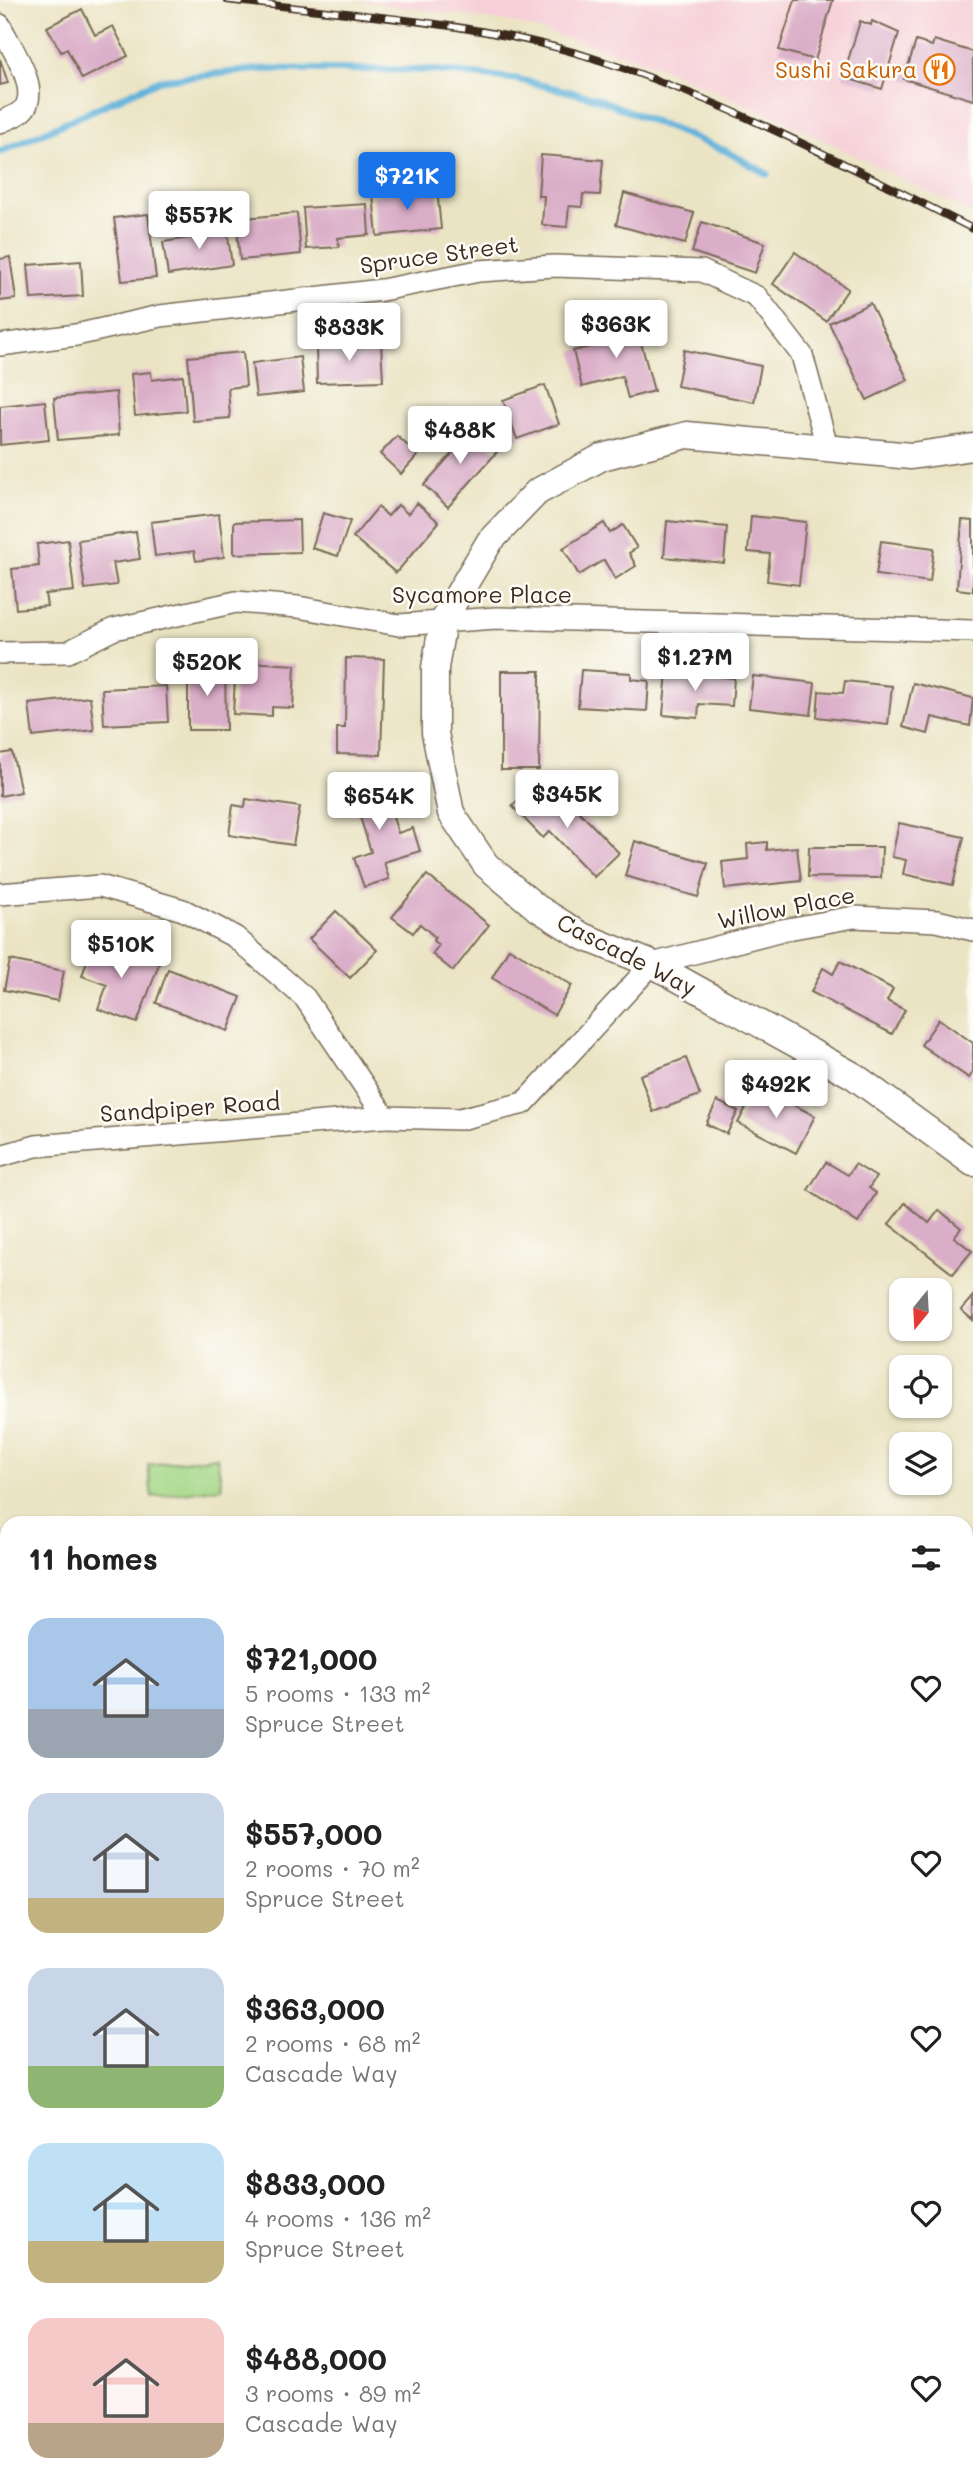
<!DOCTYPE html>
<html lang="en">
<head>
<meta charset="utf-8">
<style>
  :root { --surface:#fff; --page:#f6f6f6; --text:#222; --muted:#767676; --accent:#1a73e8 }
  body { margin:0; font-family:Mali,sans-serif; background:var(--page); color:var(--text); height:100vh; display:flex; flex-direction:column; font-size:26px; white-space:nowrap }
  * { box-sizing:border-box; margin:0 }
  p { font-size:23px; color:var(--muted) }
  .icon { flex:none; width:38px; height:38px; fill:none; stroke:currentColor; stroke-width:2; stroke-linecap:round; stroke-linejoin:round }
  .map { position:relative; flex:1; overflow:hidden }
  .sheet { position:absolute; left:0px; top:1516px; width:973px; height:975px; display:flex; flex-direction:column; background:var(--surface); border-radius:21px 21px 0 0; box-shadow:0 2px 5px #0004 }
  .sheet>* { flex:none }
  .needle { width:46px; rotate:198deg }
  .controls { position:absolute; left:889px; top:1278px; display:grid; gap:14px }
  .controls a { display:grid; place-items:center; width:63px; height:63px; border-radius:14px; background:var(--surface); box-shadow:0 2px 5px #0004; font-size:35px }
  .price { position:absolute; translate:-50% -60px; padding:0 16px; border-radius:7px; background:#fff; color:#222; font-size:23px; line-height:46px; filter:drop-shadow(0 2px 4px #0008) }
  .price::after { content:''; position:absolute; left:50%; top:42px; width:21px; height:16px; margin-left:-10px; background:inherit; clip-path:polygon(0 0,100% 0,50% 100%) }
  .price.active { background:var(--accent); color:#fff }
  ul { padding:0; list-style:none }
  li { display:flex; align-items:center; gap:21px; height:175px; padding:0 28px }
  li span { display:grid; place-items:center; flex:none; width:196px; height:140px; border-radius:21px; color:#555 }
  li>.icon { margin-inline-start:auto }
  span .icon { width:84px; height:84px; fill:#fffc; stroke-width:1 }
  li b { font-size:30px }
  h2 { display:flex; justify-content:space-between; align-items:center; height:84px; padding:0 28px; font-size:30px }
  .map>svg:first-child { display:block }
  .built { fill:#f6cfd7 }
  .green { fill:#a4d787; stroke:#708052; stroke-width:2 }
  .lines { fill:none; stroke-linecap:round; stroke-linejoin:round }
  .stream { stroke:#5eb1d9; stroke-width:7 }
  .building { fill:#daadc8 }
  .minor-casing { stroke:#796b58; stroke-width:24 }
  .tertiary-casing { stroke:#796b58; stroke-width:29 }
  .minor { stroke:#fff; stroke-width:21 }
  .tertiary { stroke:#fff; stroke-width:26 }
  .rail-casing { stroke:#3b2a1e; stroke-width:8 }
  .rail { stroke:#fdfcf7; stroke-width:5; stroke-dasharray:16; stroke-linecap:butt }
  .labels { text-anchor:middle; dominant-baseline:central; stroke-width:5; stroke-linejoin:round; paint-order:stroke }
  .food-label { font-size:23px; fill:#c56008; stroke:#fdfcf7; text-anchor:end }
  .street-label { font-size:23px; fill:#3b2a1e; stroke:#fdfcf7 }
</style>
</head>
<body>
<div class="map">
<svg width="973" height="2489" viewBox="0 0 973 2489">
  <rect width="100%" height="100%" fill="#fdfcf7"/>
  <filter id="ink" filterUnits="userSpaceOnUse"><feTurbulence type="fractalNoise" baseFrequency=".0143" numOctaves="2"/><feDisplacementMap in="SourceGraphic" scale="14" xChannelSelector="R" yChannelSelector="G"/><feConvolveMatrix kernelMatrix="1 2 1 2 8 2 1 2 1" color-interpolation-filters="sRGB"/></filter>
  <filter id="wash" filterUnits="userSpaceOnUse"><feTurbulence type="fractalNoise" baseFrequency=".00686" numOctaves="4" result="noise"/><feDisplacementMap in="SourceGraphic" scale="28" xChannelSelector="R" yChannelSelector="G"/><feGaussianBlur stdDeviation="1.57" result="paint"/><feColorMatrix in="noise" values="0 0 0 0 0 0 0 0 0 0 0 0 0 0 0 0 0 1.4 0 .05"/><feComposite in="paint" operator="in"/></filter>
  <g filter="url(#wash)">
    <rect width="100%" height="100%" fill="#ebe4c4"/>
    <polygon class="built" points="355,0 973,0 973,214 785,121 651,63 514,23"/>
    <polygon class="green" points="217,1457 222,1488 152,1497 148,1465"/>
    <g class="lines">
      <polyline class="stream" points="0,152 160,80 262,69 429,70 516,79 596,98 726,151 767,174"/>
    </g>
    <g id="blocks">
      <g class="building">
        <polygon points="795,0 833,0 815,60 779,50"/>
        <polygon points="82,9 95,35 113,26 128,56 82,79 67,49 61,52 47,27"/>
        <polygon points="860,21 871,25 872,21 899,33 882,89 843,77"/>
        <polygon points="934,40 973,52 973,100 904,79 916,41 932,46"/>
        <polygon points="0,59 8,83 0,85"/>
        <polygon points="541,155 603,160 600,195 583,194 582,207 569,206 567,227 542,225 544,196 538,196"/>
        <polygon points="437,189 441,229 377,236 373,195"/>
        <polygon points="624,193 694,213 685,244 616,225"/>
        <polygon points="367,204 369,235 338,238 339,247 306,249 303,208"/>
        <polygon points="297,213 301,254 240,260 236,219"/>
        <polygon points="148,214 156,278 122,281 114,218"/>
        <polygon points="226,222 232,265 168,275 163,242 209,235 207,225"/>
        <polygon points="702,222 765,243 755,273 692,252"/>
        <polygon points="795,252 848,289 826,321 773,284"/>
        <polygon points="10,257 16,299 0,301 0,259"/>
        <polygon points="81,261 83,296 31,299 28,265"/>
        <polygon points="870,303 908,380 867,400 829,323"/>
        <polygon points="635,320 654,391 628,398 622,376 582,387 573,351 601,344 597,331"/>
        <polygon points="381,343 383,381 317,383 316,345"/>
        <polygon points="684,350 761,366 754,402 677,386"/>
        <polygon points="243,352 246,386 228,388 230,418 193,421 188,357"/>
        <polygon points="300,357 304,392 256,397 252,363"/>
        <polygon points="151,372 152,380 183,376 186,411 135,416 131,374"/>
        <polygon points="545,385 559,424 517,439 503,400"/>
        <polygon points="116,392 119,435 58,440 54,398"/>
        <polygon points="45,401 49,440 0,445 0,406"/>
        <polygon points="466,425 497,452 448,507 424,485 456,449 450,444"/>
        <polygon points="397,436 418,455 401,474 380,454"/>
        <polygon points="417,503 439,522 396,573 353,537 378,507 388,516 398,505 408,514"/>
        <polygon points="323,513 350,521 338,556 312,548"/>
        <polygon points="219,514 224,557 196,561 194,551 155,556 151,522"/>
        <polygon points="751,516 806,522 799,585 767,581 770,554 748,552"/>
        <polygon points="299,520 300,552 234,554 234,522"/>
        <polygon points="962,520 973,521 973,591 957,589"/>
        <polygon points="667,521 727,527 724,563 664,557"/>
        <polygon points="604,523 610,533 623,525 637,548 629,553 636,566 615,579 604,560 579,575 563,548"/>
        <polygon points="136,532 140,559 113,563 117,585 85,589 78,540"/>
        <polygon points="68,540 74,591 45,594 47,606 16,609 12,569 39,566 37,544"/>
        <polygon points="881,541 934,548 930,582 876,575"/>
        <polygon points="346,658 384,659 381,755 337,754 337,728 345,728"/>
        <polygon points="236,661 295,665 293,708 272,707 272,716 233,714"/>
        <polygon points="225,665 226,730 188,730 188,666"/>
        <polygon points="581,670 631,673 631,679 649,681 647,711 578,707"/>
        <polygon points="501,671 540,671 539,770 501,770"/>
        <polygon points="667,672 734,678 732,706 699,704 698,718 663,715"/>
        <polygon points="753,676 815,683 811,715 749,708"/>
        <polygon points="845,681 892,686 888,725 817,717 819,691 843,693"/>
        <polygon points="913,683 973,698 970,726 932,717 928,734 903,727"/>
        <polygon points="166,686 168,722 104,725 102,689"/>
        <polygon points="90,697 94,730 33,737 29,704"/>
        <polygon points="12,752 21,792 0,796 0,754"/>
        <polygon points="380,776 398,833 413,828 420,851 384,862 389,879 364,887 354,858 371,852 350,785"/>
        <polygon points="532,787 550,807 563,795 619,853 594,877 550,831 543,838 512,806"/>
        <polygon points="246,799 300,807 293,845 229,835 233,805 245,807"/>
        <polygon points="899,823 964,837 953,885 903,874 906,860 892,857"/>
        <polygon points="635,841 708,863 698,897 625,876"/>
        <polygon points="767,842 767,850 797,847 801,881 725,889 722,862 748,859 747,844"/>
        <polygon points="809,847 882,847 881,878 808,877"/>
        <polygon points="427,875 489,925 453,971 432,954 439,945 433,941 435,937 420,924 413,933 392,917"/>
        <polygon points="336,911 377,950 350,978 309,939"/>
        <polygon points="94,940 159,964 137,1023 98,1009 107,985 82,976"/>
        <polygon points="509,948 572,985 554,1015 492,978"/>
        <polygon points="10,960 64,971 58,1001 4,990"/>
        <polygon points="840,961 893,989 887,1001 905,1010 892,1034 811,992 823,968 833,974"/>
        <polygon points="168,969 241,997 228,1031 156,1003"/>
        <polygon points="939,1019 973,1043 973,1072 969,1078 921,1045"/>
        <polygon points="686,1058 700,1095 653,1112 640,1075"/>
        <polygon points="757,1086 815,1116 796,1153 738,1123"/>
        <polygon points="717,1101 738,1111 727,1134 706,1124"/>
        <polygon points="826,1162 848,1175 855,1164 876,1177 869,1188 876,1193 858,1223 808,1190"/>
        <polygon points="905,1203 929,1223 939,1210 961,1228 954,1237 972,1251 953,1274 889,1224"/>
        <polygon points="973,1296 973,1320 961,1310"/>
        <polygon points="7,1572 7,1637 3,1638 0,1573"/>
        <polygon points="7,1788 7,1858 0,1860 0,1790"/>
        <polygon points="966,2444 973,2446 973,2482 966,2481"/>
        <polygon points="549,2483 626,2483 623,2489 549,2489 546,2487"/>
      </g>
    </g>
  </g>
  <g filter="url(#ink)">
    <use href="#blocks" fill-opacity="0" stroke="#796b58" stroke-width="2"/>
    <g class="lines">
      <defs>
        <g id="minor">
          <path d="M0,25C9,45 36,81 27,104C23,114 9,118 0,122"/>
          <polyline points="0,345 76,335 160,316 382,290 479,271 554,266 702,271 757,297 802,355 827,447"/>
          <polyline points="0,653 68,652 114,629 236,602 298,607 399,625 496,618 973,631"/>
          <polyline points="0,894 100,886 183,910 235,937 305,998 385,1117 460,1119 524,1103 652,964 782,930 854,917 937,921 973,930"/>
          <polyline points="0,1156 36,1146 385,1117"/>
          <polyline points="0,1686 7,1683"/>
          <polyline points="966,1839 973,1837"/>
          <polyline points="0,2012 7,2016"/>
          <polyline points="966,2041 973,2038"/>
          <polyline points="966,2121 973,2124"/>
          <polyline points="966,2173 973,2145"/>
          <polyline points="0,2252 7,2253"/>
          <polyline points="966,2384 973,2386"/>
          <polyline points="739,2483 750,2489"/>
          <polyline points="867,2489 868,2483"/>
          <polyline points="899,2489 901,2483"/>
        </g>
        <polyline id="tertiary" points="973,447 911,456 687,435 602,457 537,492 490,541 443,620 435,668 435,733 451,813 486,865 536,907 582,936 652,964 854,1076 973,1163"/>
      </defs>
      <use href="#minor" class="minor-casing"/>
      <use href="#tertiary" class="tertiary-casing"/>
      <use href="#minor" class="minor"/>
      <use href="#tertiary" class="tertiary"/>
      <defs>
        <path id="rail" d="M227,0C351,15 482,21 602,61C731,103 852,168 973,229"/>
      </defs>
      <use href="#rail" class="rail-casing"/>
      <use href="#rail" class="rail"/>
    </g>
  </g>
  <defs>
    <symbol id="restaurant-ring" viewBox="-11 -11 22 22"><circle r="9.5" fill="#fdfcf7" stroke="#e8710a" stroke-width="1.5"/><path d="M-5-6h1v4h1v-4h1v4h1v-4h1v5L-1.5 .5V6h-2V.5L-5-1ZM5-6V6H3V1.5H1.5Q1.5-4 5-6Z" fill="#e8710a"/></symbol>
  </defs>
  <g fill-rule="evenodd">
    <use href="#restaurant-ring" x="922" y="52" width="35" height="35"/>
  </g>
  <g class="labels">
    <g class="food-label">
      <text x="917" y="69">Sushi Sakura</text>
    </g>
    <g class="street-label">
      <text transform="translate(439 254) rotate(-8)">Spruce Street</text>
      <text x="482" y="594">Sycamore Place</text>
      <text transform="translate(786 907) rotate(-11)">Willow Place</text>
      <text transform="translate(627 954) rotate(27)">Cascade Way</text>
      <text transform="translate(190 1107) rotate(-4)">Sandpiper Road</text>
    </g>
  </g>
</svg>
<div class="controls">
<a><svg class="needle" viewBox="-14 -14 28 28"><path d="M0-13l5 13h-10z" fill="#e53935"/><path d="M0 13l5-13h-10z" fill="#767676"/></svg></a>
<a><svg class="icon" aria-label="locate" viewBox="0 0 24 24"><circle cx="12" cy="12" r="6"/><path d="M12 2v4M12 18v4M2 12h4M18 12h4"/></svg></a>
<a><svg class="icon" aria-label="layers" viewBox="0 0 24 24"><path d="M12 4l9 5-9 5-9-5zM3 14l9 5 9-5"/></svg></a>
</div>
<b class="price active" style="left:407px;top:212px">$721K</b>
<b class="price" style="left:199px;top:251px">$557K</b>
<b class="price" style="left:616px;top:360px">$363K</b>
<b class="price" style="left:349px;top:363px">$833K</b>
<b class="price" style="left:460px;top:466px">$488K</b>
<b class="price" style="left:695px;top:693px">$1.27M</b>
<b class="price" style="left:207px;top:698px">$520K</b>
<b class="price" style="left:567px;top:830px">$345K</b>
<b class="price" style="left:379px;top:832px">$654K</b>
<b class="price" style="left:121px;top:980px">$510K</b>
<b class="price" style="left:776px;top:1120px">$492K</b>
<section class="sheet">
<h2>11 homes<svg class="icon" aria-label="filters" viewBox="0 0 24 24"><path d="M4 7h16M4 17h16"/><circle cx="9" cy="7" r="2"/><circle cx="15" cy="17" r="2"/></svg></h2>
<ul>
<li><span style="background:linear-gradient(#a9c7e8 65%,#9aa5b1 0)"><svg class="icon" aria-label="home" viewBox="0 0 24 24"><path d="M3 11l9-7 9 7M6 9v11h12V9"/></svg></span><div><b>$721,000</b><p>5 rooms · 133 m²</p><p>Spruce Street</p></div><svg class="icon" aria-label="heart" viewBox="0 0 24 24"><path d="M12 20l-8-8c-3-5 5-10 8-4 3-6 11-1 8 4z"/></svg></li>
<li><span style="background:linear-gradient(#c9d6e8 75%,#c2b280 0)"><svg class="icon" aria-label="home" viewBox="0 0 24 24"><path d="M3 11l9-7 9 7M6 9v11h12V9"/></svg></span><div><b>$557,000</b><p>2 rooms · 70 m²</p><p>Spruce Street</p></div><svg class="icon" aria-label="heart" viewBox="0 0 24 24"><path d="M12 20l-8-8c-3-5 5-10 8-4 3-6 11-1 8 4z"/></svg></li>
<li><span style="background:linear-gradient(#c9d6e8 70%,#8fb573 0)"><svg class="icon" aria-label="home" viewBox="0 0 24 24"><path d="M3 11l9-7 9 7M6 9v11h12V9"/></svg></span><div><b>$363,000</b><p>2 rooms · 68 m²</p><p>Cascade Way</p></div><svg class="icon" aria-label="heart" viewBox="0 0 24 24"><path d="M12 20l-8-8c-3-5 5-10 8-4 3-6 11-1 8 4z"/></svg></li>
<li><span style="background:linear-gradient(#bfe0f5 70%,#c2b280 0)"><svg class="icon" aria-label="home" viewBox="0 0 24 24"><path d="M3 11l9-7 9 7M6 9v11h12V9"/></svg></span><div><b>$833,000</b><p>4 rooms · 136 m²</p><p>Spruce Street</p></div><svg class="icon" aria-label="heart" viewBox="0 0 24 24"><path d="M12 20l-8-8c-3-5 5-10 8-4 3-6 11-1 8 4z"/></svg></li>
<li><span style="background:linear-gradient(#f6c9c9 75%,#b9a48a 0)"><svg class="icon" aria-label="home" viewBox="0 0 24 24"><path d="M3 11l9-7 9 7M6 9v11h12V9"/></svg></span><div><b>$488,000</b><p>3 rooms · 89 m²</p><p>Cascade Way</p></div><svg class="icon" aria-label="heart" viewBox="0 0 24 24"><path d="M12 20l-8-8c-3-5 5-10 8-4 3-6 11-1 8 4z"/></svg></li>
</ul>
</section>
</div>
</body>
</html>
